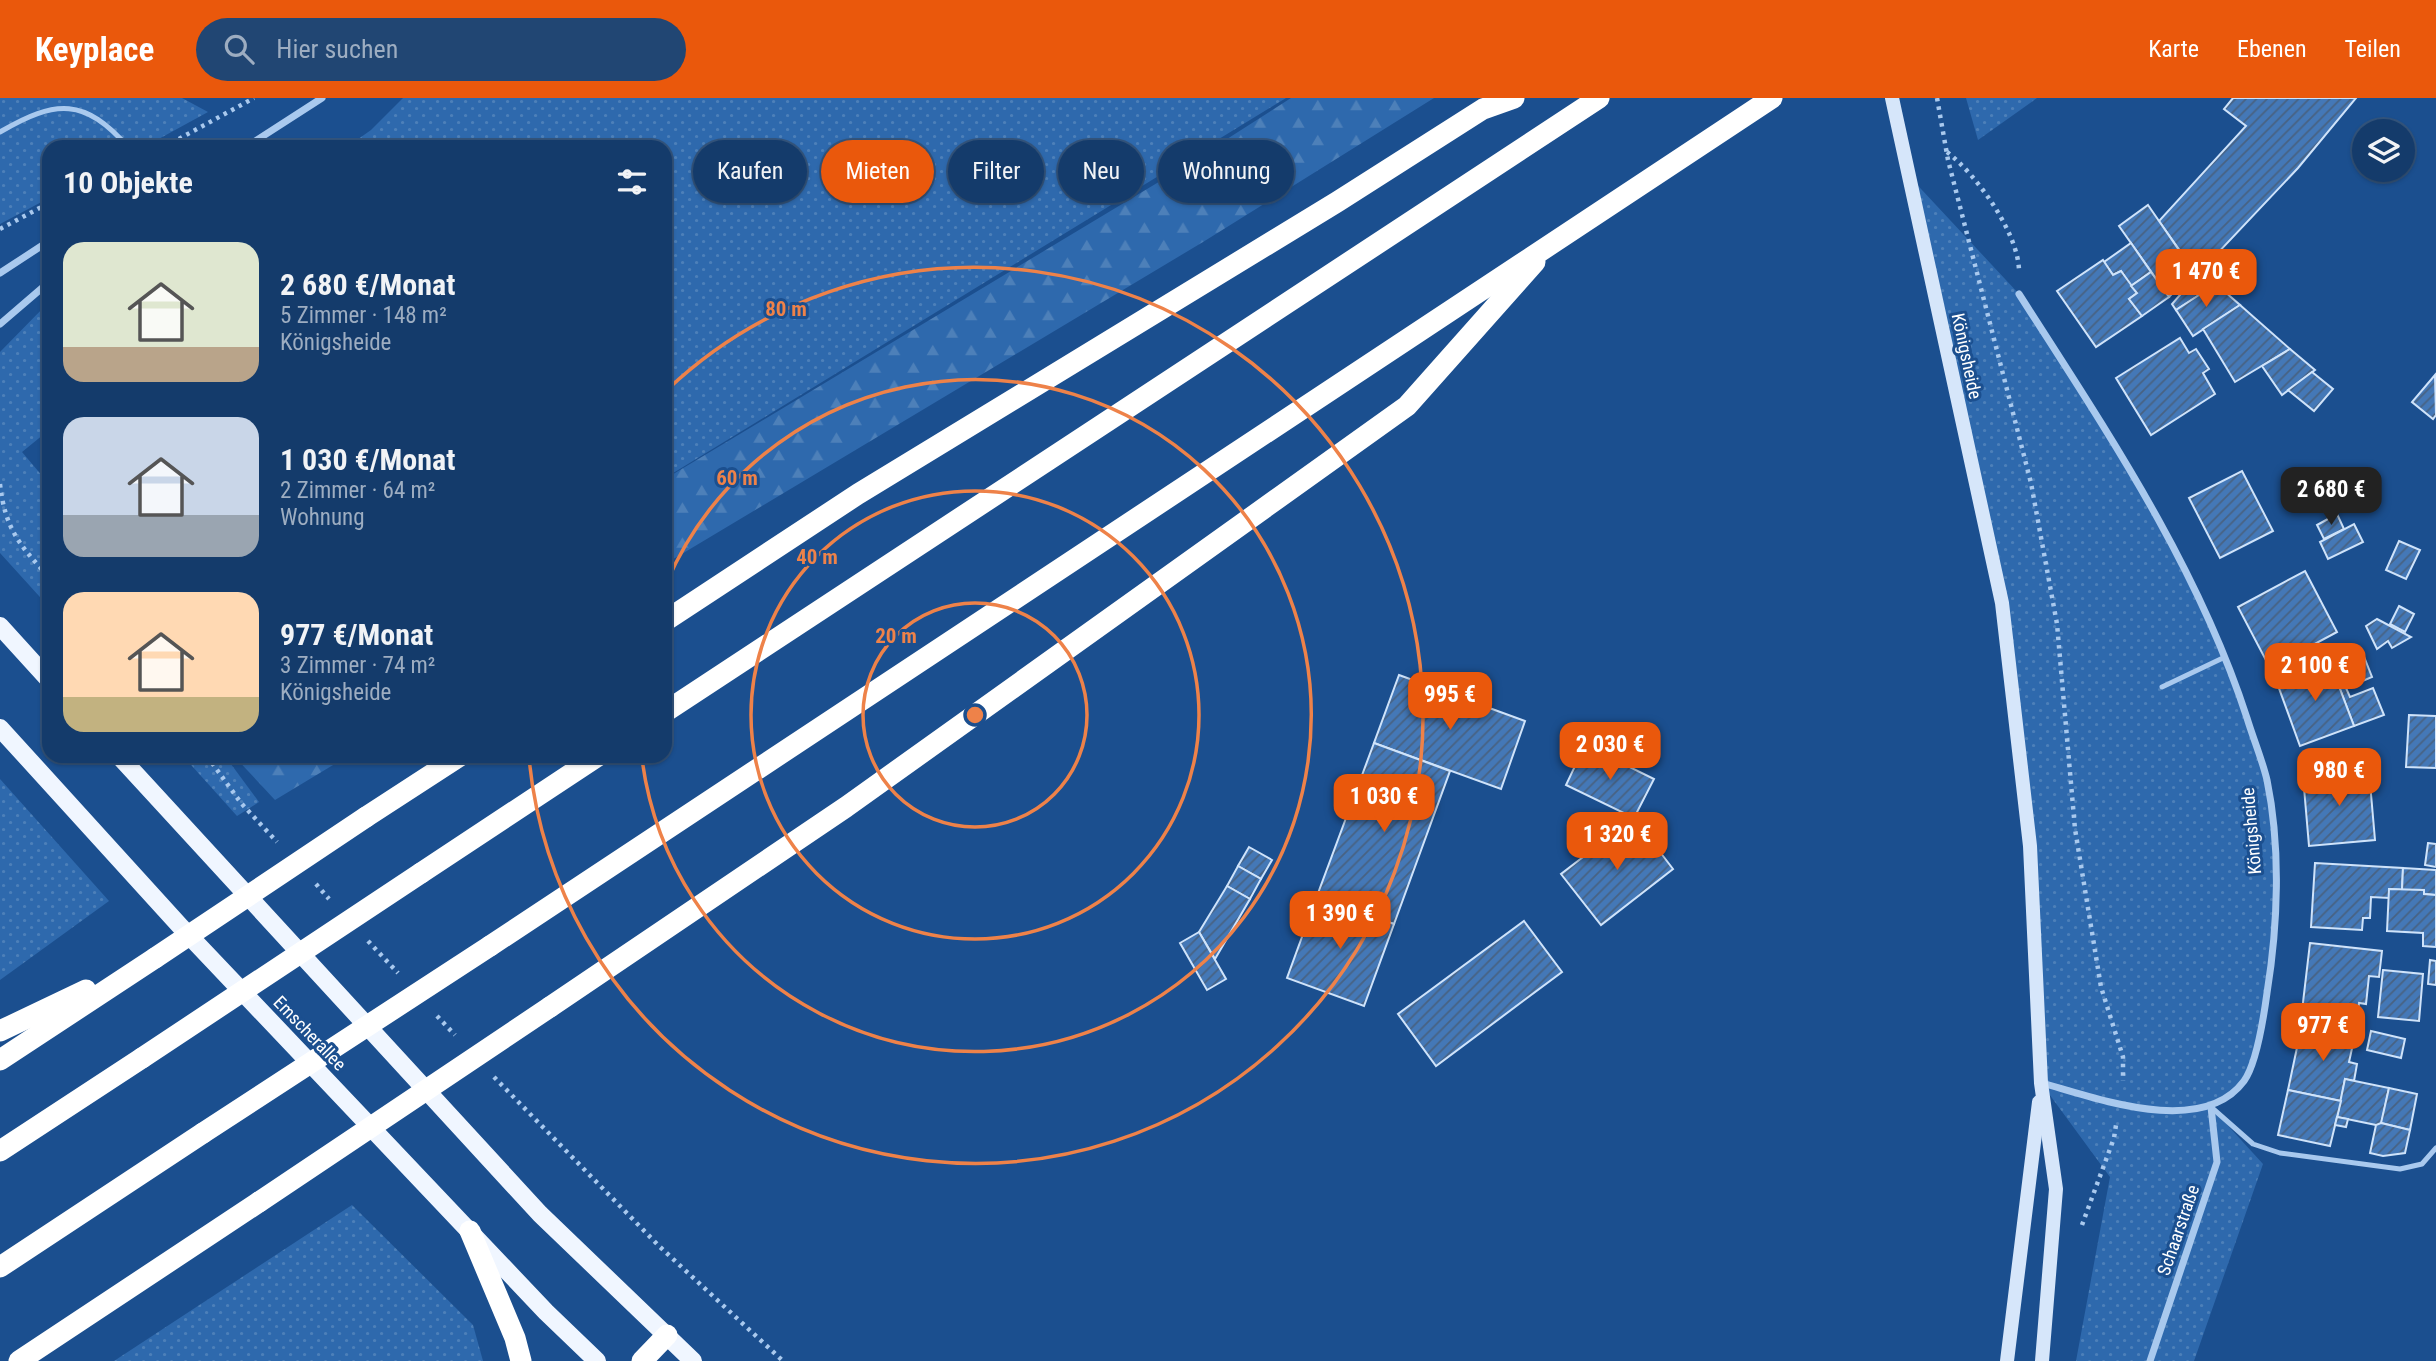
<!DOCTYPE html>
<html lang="de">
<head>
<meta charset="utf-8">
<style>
  :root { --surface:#143b6b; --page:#214673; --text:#f1f3f6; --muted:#9dadc1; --line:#33557e; --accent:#ea580c }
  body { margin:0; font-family:"Roboto Condensed",sans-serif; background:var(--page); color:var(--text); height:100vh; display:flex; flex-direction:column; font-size:26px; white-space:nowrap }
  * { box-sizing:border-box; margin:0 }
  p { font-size:23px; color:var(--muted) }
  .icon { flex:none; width:38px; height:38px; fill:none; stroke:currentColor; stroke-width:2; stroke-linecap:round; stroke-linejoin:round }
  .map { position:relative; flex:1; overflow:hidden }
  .details { position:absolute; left:42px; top:42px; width:630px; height:623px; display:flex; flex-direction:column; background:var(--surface); border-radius:21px; box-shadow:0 2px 5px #0004,0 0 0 2px var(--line) }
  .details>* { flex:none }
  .top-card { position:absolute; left:693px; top:42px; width:665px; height:63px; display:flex; gap:14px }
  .fabs { position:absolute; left:2352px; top:21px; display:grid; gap:14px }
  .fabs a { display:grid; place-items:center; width:63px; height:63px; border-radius:50%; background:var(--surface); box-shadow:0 2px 5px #0004,0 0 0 2px var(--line); font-size:35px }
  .price { position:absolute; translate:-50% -60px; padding:0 16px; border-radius:14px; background:var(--accent); color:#fff; font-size:23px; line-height:46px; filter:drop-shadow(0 2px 4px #0008) }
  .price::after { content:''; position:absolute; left:50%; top:42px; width:21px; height:16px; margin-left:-10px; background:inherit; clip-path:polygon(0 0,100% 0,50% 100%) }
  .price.selected { background:#222; color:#fff }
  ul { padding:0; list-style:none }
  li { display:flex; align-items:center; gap:21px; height:175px; padding:0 21px }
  li span { display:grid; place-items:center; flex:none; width:196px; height:140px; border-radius:21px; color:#555 }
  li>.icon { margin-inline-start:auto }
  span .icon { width:84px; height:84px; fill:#fffc; stroke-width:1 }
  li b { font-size:30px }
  h2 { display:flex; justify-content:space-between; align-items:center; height:84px; padding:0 21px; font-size:30px }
  .chip { padding:0 24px; border-radius:32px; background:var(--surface); box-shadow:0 2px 5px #0004,0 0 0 2px var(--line); font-size:24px; line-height:63px }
  .chip.selected { background:var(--accent); color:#fff }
  header { display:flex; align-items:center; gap:42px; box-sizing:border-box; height:98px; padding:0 35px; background:var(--accent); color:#fff }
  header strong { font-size:33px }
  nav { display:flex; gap:38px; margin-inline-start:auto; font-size:24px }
  .search { width:490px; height:63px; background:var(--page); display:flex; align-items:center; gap:18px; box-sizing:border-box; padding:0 24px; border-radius:38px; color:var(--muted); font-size:26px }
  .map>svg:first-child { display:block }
  .grass { fill:url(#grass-dots) }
  .forest { fill:url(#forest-firs) }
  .building { fill:url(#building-hatch); stroke:#cfe3fa; stroke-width:2 }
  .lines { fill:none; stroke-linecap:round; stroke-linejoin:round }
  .path { stroke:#a9c9ee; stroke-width:4.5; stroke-dasharray:3.5 5; stroke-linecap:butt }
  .lane { stroke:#a9c9ee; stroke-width:5 }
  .street { stroke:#a9c9ee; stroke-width:7 }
  .secondary { stroke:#d6e6fa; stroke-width:14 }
  .primary { stroke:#f0f6ff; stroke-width:18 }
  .highway { stroke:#fff; stroke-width:21 }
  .highway-bridge { stroke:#fff; stroke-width:21 }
  .ring { fill:none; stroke:#ee8249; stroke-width:3.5 }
  .labels { text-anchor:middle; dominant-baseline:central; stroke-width:6; stroke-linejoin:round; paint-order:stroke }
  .street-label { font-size:18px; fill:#fff; stroke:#1b4f8f }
  .centre { fill:#ee8249; stroke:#1b4f8f; stroke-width:3.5 }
  .ring-label { font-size:21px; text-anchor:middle; font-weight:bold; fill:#ee8249; stroke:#1b4f8f; stroke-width:6; stroke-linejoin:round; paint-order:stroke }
</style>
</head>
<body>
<header>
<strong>Keyplace</strong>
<div class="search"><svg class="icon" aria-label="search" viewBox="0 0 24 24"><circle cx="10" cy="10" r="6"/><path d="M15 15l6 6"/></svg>Hier suchen</div>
<nav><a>Karte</a><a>Ebenen</a><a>Teilen</a></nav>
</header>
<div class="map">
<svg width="2436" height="1263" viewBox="0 0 2436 1263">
  <defs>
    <pattern id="grass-dots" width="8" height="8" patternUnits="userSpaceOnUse" patternTransform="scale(1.75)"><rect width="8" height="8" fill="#2e69ad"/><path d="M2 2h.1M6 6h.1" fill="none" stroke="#4d80b9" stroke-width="1.8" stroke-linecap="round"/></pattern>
    <pattern id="forest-firs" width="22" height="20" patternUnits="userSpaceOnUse" patternTransform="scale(1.75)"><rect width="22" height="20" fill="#2e69ad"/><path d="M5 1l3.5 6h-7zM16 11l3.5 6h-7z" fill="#4d80b9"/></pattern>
    <pattern id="building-hatch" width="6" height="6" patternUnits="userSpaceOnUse" patternTransform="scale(1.75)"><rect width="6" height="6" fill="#4478b7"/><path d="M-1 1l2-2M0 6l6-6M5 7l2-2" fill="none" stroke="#486282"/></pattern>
  </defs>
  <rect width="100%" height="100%" fill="#1b4f8f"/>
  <g class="grass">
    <polygon points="0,0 182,0 208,14 144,49 49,49 49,100 0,126"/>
    <polygon points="403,0 1286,0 665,380 665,49 347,49 371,32"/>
    <polygon points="1966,0 2037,0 1978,42"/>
    <polygon points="1908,77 2019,196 2123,359 2191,482 2225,559 2266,681 2275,749 2273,855 2262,932 2244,983 2211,1009 2263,1066 2194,1263 2076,1263 2110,1079 2041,985 2030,748 2002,505"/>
    <polygon points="49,204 49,332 22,354 49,386 49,509 0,455 0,254"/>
    <polygon points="183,658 225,658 259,704 237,718"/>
    <polygon points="0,681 109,803 0,882"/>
    <polygon points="352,1107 473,1227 483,1263 114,1263"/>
  </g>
  <g class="forest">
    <polygon points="1291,0 1434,0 1203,144 665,466 665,381 1177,73"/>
    <polygon points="234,658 348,658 275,702"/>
  </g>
  <g class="building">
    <polygon points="2233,0 2356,0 2298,70 2197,177 2159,123 2246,28 2224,11"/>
    <polygon points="2148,107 2194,174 2169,199 2119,128"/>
    <polygon points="2131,145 2151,174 2131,188 2121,173 2113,177 2104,164"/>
    <polygon points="2103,162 2113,177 2121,173 2137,195 2129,201 2142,218 2096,249 2057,193"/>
    <polygon points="2201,173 2216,186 2176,212 2172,206"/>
    <polygon points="2151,174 2169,199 2142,218 2129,201 2137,195 2131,188"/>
    <polygon points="2216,186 2240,207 2193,238 2176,212"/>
    <polygon points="2240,207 2290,251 2235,284 2203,231"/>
    <polygon points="2180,240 2189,255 2196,251 2209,271 2203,275 2215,296 2151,337 2116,280"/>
    <polygon points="2290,251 2315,272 2282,297 2262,268"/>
    <polygon points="2312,274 2333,291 2314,313 2288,292"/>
    <polygon points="2435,277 2436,317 2433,321 2412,304"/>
    <polygon points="2242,373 2273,433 2220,460 2189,400"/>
    <polygon points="2337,416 2344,431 2324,441 2317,427"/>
    <polygon points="2354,426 2363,444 2328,461 2320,444"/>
    <polygon points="2399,443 2420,452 2406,481 2386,472"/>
    <polygon points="2305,473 2337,534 2270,570 2238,509"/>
    <polygon points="2399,508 2414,516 2405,534 2390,526"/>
    <polygon points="2377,521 2411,539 2392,550 2388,543 2377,551 2366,528"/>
    <polygon points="2361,551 2372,579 2346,590 2350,599 2373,590 2384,617 2354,628 2329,562"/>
    <polygon points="2329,562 2354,628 2300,648 2276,582"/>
    <polygon points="1399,577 1525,623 1501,691 1374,645"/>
    <polygon points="2409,617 2436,618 2436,670 2406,669"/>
    <polygon points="1374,645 1450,673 1394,826 1317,798"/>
    <polygon points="1585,647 1654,681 1634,720 1566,687"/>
    <polygon points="2369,673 2375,742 2309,748 2303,678"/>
    <polygon points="1634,720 1673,771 1601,827 1561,776"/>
    <polygon points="2428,745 2436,746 2436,769 2425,767"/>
    <polygon points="1249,749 1272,762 1261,781 1238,768"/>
    <polygon points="2315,765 2403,770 2402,792 2389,791 2389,800 2371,799 2370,820 2363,820 2362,832 2311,829"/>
    <polygon points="1238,768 1261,781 1250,801 1227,788"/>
    <polygon points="2403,770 2436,772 2436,797 2424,796 2424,792 2402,792"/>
    <polygon points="1227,788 1250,801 1215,861 1199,834"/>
    <polygon points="2389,791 2424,792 2424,796 2436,797 2436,849 2423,848 2423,835 2387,833"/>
    <polygon points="1317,798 1394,826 1364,908 1287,880"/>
    <polygon points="1524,823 1562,874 1436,968 1398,916"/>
    <polygon points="1199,834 1226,881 1207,892 1180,845"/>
    <polygon points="2310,845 2382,853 2379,879 2369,878 2366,906 2359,905 2357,920 2302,913"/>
    <polygon points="2430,862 2436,863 2436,887 2428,886"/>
    <polygon points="2383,872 2423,876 2419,923 2378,919"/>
    <polygon points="2302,926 2355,937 2349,964 2357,966 2354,983 2345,981 2341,1003 2288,992"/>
    <polygon points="2371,933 2405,941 2401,960 2367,952"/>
    <polygon points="2345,981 2389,990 2381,1028 2337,1019"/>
    <polygon points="2389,990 2417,996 2410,1032 2381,1025"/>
    <polygon points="2288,992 2341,1003 2330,1048 2278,1037"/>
    <polygon points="2337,1019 2348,1021 2346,1029 2335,1027"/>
    <polygon points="2381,1025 2410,1032 2405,1055 2383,1058 2370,1055 2376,1027"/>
  </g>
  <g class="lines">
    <g class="path">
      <polyline points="1937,0 1948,62 2031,385 2057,526 2075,731 2101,889 2123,959 2123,983"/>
      <polyline points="164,49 254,0"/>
      <path d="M1947,54C1977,77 2020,137 2019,175"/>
      <polyline points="0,131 49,105"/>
      <path d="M0,386C5,430 19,447 49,479"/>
      <polyline points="207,658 241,705 277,744"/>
      <polyline points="316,786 329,801"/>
      <polyline points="368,843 398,875"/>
      <polyline points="437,918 455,937"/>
      <polyline points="494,979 659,1148 783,1263"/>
      <polyline points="2082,1127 2114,1040 2116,1027"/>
    </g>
    <g class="lane">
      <path d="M0,34C56,1 85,0 128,49"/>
      <polyline points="2162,589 2225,559"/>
      <polyline points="2211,1009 2253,1046 2280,1055 2400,1071 2422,1066 2436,1050"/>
    </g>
    <g class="street">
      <polyline points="246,49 322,0"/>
      <polyline points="0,175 49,143"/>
      <path d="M2019,196C2106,332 2197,466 2247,620C2253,640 2262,661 2267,682C2281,750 2278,827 2267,895C2264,917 2257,965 2244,983C2202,1040 2096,1000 2042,985"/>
      <polyline points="0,226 49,184"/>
      <polyline points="2150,1263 2217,1064 2211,1009"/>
    </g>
    <g class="secondary">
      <polyline points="1892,0 2002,505 2030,748 2041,985 2056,1091 2042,1263"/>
      <polyline points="2007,1263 2039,1004"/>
    </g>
    <g class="primary">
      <polyline points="0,528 49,582"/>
      <polyline points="0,630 180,828 546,1214 597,1263"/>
      <polyline points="119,658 540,1116 693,1263"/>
    </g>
    <g class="highway">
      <polyline points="665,523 858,396 1337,104 1483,11 1514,0"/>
      <polyline points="665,614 1599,0"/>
      <polyline points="366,719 460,658"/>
      <polyline points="421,775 598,658"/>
      <polyline points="490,848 1772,0"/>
      <polyline points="550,909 846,709 1407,308 1535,164"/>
      <polyline points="0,933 86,892"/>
      <polyline points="0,962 155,860"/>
      <polyline points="0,1053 142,960"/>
      <polyline points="470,1133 515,1240 521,1263"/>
      <polyline points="0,1169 203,1035"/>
      <polyline points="19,1263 259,1104"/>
      <polyline points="642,1263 667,1237"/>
    </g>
    <g class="highway-bridge">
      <polyline points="155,860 366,719"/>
      <polyline points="142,960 421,775"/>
      <polyline points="203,1035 490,848"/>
      <polyline points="259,1104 550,909"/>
    </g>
  </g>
  <g class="ring">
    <circle cx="975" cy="617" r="112"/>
    <circle cx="975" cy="617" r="224"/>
    <path d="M666 486A336 336 0 1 1 642 661"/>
    <path d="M667 292A448 448 0 1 1 529 660"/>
  </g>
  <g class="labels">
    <g class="street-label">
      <text transform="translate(1967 258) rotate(78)">Königsheide</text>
      <text transform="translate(2251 733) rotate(-95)">Königsheide</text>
      <text transform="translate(310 935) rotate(46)">Emscherallee</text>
      <text transform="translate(2178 1132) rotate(-71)">Schaarstraße</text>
    </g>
  </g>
  <circle cx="975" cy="617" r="10" class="centre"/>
  <g class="ring-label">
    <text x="786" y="218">80 m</text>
    <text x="737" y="387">60 m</text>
    <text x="817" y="466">40 m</text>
    <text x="896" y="545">20 m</text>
  </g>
</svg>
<div class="fabs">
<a><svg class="icon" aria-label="layers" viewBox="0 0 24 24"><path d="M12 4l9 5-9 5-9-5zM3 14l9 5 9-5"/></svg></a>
</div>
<b class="price" style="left:2206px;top:211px">1 470 €</b>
<b class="price selected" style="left:2331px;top:429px">2 680 €</b>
<b class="price" style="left:2315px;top:605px">2 100 €</b>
<b class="price" style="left:1450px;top:634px">995 €</b>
<b class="price" style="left:1610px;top:684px">2 030 €</b>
<b class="price" style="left:2339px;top:710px">980 €</b>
<b class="price" style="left:1384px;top:736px">1 030 €</b>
<b class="price" style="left:1617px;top:774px">1 320 €</b>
<b class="price" style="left:1340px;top:853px">1 390 €</b>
<b class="price" style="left:2323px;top:965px">977 €</b>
<div class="top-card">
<a class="chip">Kaufen</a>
<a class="chip selected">Mieten</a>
<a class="chip">Filter</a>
<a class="chip">Neu</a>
<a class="chip">Wohnung</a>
</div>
<section class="details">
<h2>10 Objekte<svg class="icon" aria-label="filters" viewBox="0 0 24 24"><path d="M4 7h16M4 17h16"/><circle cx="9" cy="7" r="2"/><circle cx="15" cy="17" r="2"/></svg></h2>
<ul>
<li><span style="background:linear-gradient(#dfe7d0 75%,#b9a48a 0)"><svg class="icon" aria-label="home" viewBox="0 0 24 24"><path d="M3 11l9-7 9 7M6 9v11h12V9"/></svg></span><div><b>2 680 €/Monat</b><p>5 Zimmer · 148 m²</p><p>Königsheide</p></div></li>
<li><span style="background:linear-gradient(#c9d6e8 70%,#9aa5b1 0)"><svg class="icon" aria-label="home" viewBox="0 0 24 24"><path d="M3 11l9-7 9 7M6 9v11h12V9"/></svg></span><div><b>1 030 €/Monat</b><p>2 Zimmer · 64 m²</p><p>Wohnung</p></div></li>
<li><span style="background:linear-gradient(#ffd9b3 75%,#c2b280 0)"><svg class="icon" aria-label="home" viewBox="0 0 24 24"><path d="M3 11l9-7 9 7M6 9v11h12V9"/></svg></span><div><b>977 €/Monat</b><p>3 Zimmer · 74 m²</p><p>Königsheide</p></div></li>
</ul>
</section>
</div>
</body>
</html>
